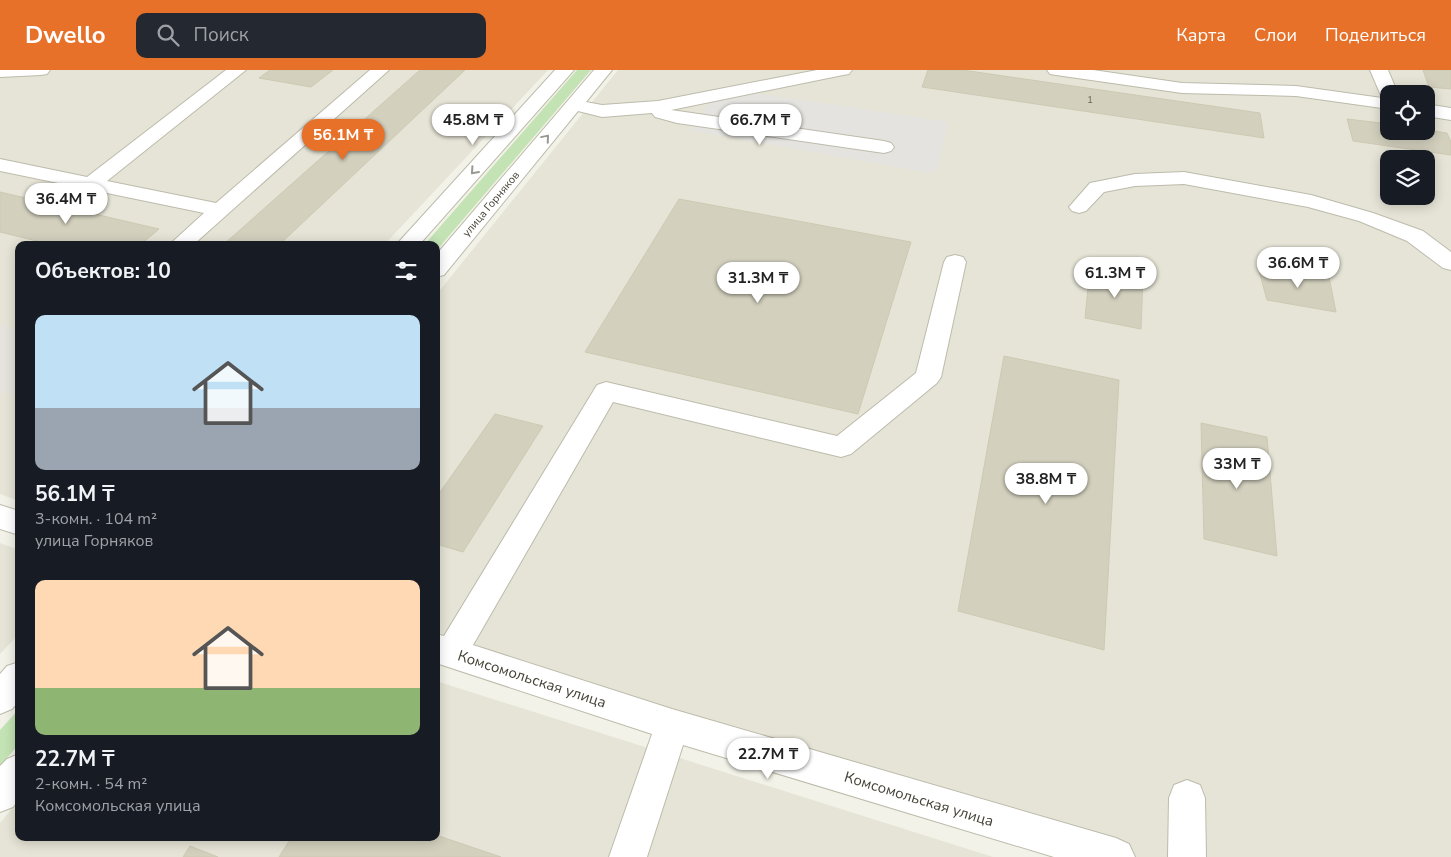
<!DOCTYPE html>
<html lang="ru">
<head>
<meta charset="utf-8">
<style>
  :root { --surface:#171b24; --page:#242831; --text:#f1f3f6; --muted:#9ea1a6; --accent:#e8712a }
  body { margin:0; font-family:"Nunito Sans",sans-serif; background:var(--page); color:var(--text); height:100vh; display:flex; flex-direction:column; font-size:19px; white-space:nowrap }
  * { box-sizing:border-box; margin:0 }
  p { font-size:16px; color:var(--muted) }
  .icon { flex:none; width:28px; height:28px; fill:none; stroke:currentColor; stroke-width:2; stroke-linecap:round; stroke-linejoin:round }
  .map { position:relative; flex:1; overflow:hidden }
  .drawer { position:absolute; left:15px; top:171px; width:425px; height:600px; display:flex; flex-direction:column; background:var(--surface); border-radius:10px; box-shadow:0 2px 12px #0003 }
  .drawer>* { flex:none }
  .buttons { position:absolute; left:1380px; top:15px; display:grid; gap:10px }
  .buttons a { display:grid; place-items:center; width:55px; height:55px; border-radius:10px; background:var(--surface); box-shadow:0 2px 12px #0003; font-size:25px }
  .price { position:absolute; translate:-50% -42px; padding:0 11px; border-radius:18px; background:#fff; color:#222; font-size:16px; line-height:32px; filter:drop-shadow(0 1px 2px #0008) }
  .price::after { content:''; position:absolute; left:50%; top:30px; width:15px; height:11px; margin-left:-8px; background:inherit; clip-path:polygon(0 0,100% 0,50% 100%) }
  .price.active { background:var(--accent); color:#fff }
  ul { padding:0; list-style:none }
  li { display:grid; align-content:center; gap:10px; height:265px; padding:0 20px }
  li span { display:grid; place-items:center; height:155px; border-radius:10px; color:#555 }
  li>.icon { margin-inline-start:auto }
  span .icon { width:90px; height:90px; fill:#fffc; stroke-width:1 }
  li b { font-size:21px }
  h2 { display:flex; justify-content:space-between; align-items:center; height:60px; padding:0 20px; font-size:21px }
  header { display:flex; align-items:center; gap:30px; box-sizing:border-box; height:70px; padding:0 25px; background:var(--accent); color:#fff }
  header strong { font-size:24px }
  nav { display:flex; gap:28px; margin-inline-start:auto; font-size:18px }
  .search { width:350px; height:45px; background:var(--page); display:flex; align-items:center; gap:12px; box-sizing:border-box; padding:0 18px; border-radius:10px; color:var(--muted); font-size:19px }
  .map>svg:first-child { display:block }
  .residential { fill:#e6e4d6; fill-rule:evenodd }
  .industrial { fill:#e5e3dc }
  .green { fill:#c3e3b4 }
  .parking { fill:#e4e3df }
  .building { fill:#d3d0be; stroke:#cdc9b2 }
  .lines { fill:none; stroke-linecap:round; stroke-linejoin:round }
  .minor-casing { stroke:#bdbbab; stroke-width:2 }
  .minor { fill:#fff; fill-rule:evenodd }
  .oneway { stroke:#999891 }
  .labels { text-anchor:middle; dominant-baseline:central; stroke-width:4; stroke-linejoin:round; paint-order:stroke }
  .number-label { font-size:10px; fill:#686659 }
  .far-street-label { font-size:11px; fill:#454337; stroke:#fff }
  .near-street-label { font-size:15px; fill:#454337; stroke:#fff }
</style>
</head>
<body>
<header>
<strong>Dwello</strong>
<div class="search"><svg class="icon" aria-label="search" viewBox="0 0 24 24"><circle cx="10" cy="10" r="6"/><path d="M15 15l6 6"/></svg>Поиск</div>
<nav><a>Карта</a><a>Слои</a><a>Поделиться</a></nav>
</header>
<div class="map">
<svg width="1451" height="787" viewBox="0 0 1451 787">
  <rect width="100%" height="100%" fill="#f2f2e8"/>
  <g class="residential">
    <polygon points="0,0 548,0 384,175 19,175 19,431 0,424"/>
    <path d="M618,0H1451V787H1131L436,562V225ZM1389,24H1426V61H1389ZM1389,89H1426V126H1389Z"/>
    <polygon points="0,473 19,480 19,564 0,584"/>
    <polygon points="436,611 993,787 0,787 0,753 19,730 19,768 436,768"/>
  </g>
  <polygon class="industrial" points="0,255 19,260 19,327 0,322"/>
  <g class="green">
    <polygon points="577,0 591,0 436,181 436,175 424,175"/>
    <polygon points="19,639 19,674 0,696 0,660"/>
  </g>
  <polygon class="parking" points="754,23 949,52 935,104 689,60 712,30"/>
  <g class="building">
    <polygon points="270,0 333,0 311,17 259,8"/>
    <polygon points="420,0 465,0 279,175 223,175"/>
    <polygon points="928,0 962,0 1260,43 1264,68 922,17"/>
    <polygon points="1423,0 1451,0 1451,19 1429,17"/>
    <polygon points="1347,49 1389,54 1389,61 1426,60 1447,63 1451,72 1451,85 1353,71"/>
    <polygon points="0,122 159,159 140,175 53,175 0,162"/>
    <polygon points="679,129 911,172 858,344 585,282"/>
    <polygon points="1258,197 1329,207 1336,242 1267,230"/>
    <polygon points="1090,199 1143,209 1141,259 1085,248"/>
    <polygon points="1004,286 1119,310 1104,580 958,541"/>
    <polygon points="495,344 543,356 463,482 436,474 436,428"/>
    <polygon points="1201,353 1267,367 1277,486 1204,469"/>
    <polygon points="436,765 501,787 279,787 291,768 436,768"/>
    <polygon points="190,776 218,787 183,787"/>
  </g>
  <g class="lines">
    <defs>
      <g id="minor">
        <polygon points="0,0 50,0 47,4 41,5 0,7"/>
        <polygon points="226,0 246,0 107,111 216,133 370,0 389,0 193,175 169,175 204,143 0,101 0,89 87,107"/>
        <polygon points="555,0 574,0 419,175 396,175"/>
        <polygon points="594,0 612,0 586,32 602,35 658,31 817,0 852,0 849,4 843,5 671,40 884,71 891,73 894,77 891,81 884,83 677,53 655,47 652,43 602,47 578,41 444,205 436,207 436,185"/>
        <polygon points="1047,0 1093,0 1182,13 1296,16 1382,28 1370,0 1388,0 1398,24 1389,24 1389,39 1296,26 1182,23 1056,5 1050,4"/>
        <polygon points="1426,34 1451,38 1451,50 1426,46"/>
        <polygon points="1184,102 1311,125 1373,143 1423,161 1451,182 1451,200 1443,198 1407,171 1359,151 1308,137 1184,114 1135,116 1104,122 1086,141 1079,143 1072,141 1069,137 1090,113 1135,104"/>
        <polygon points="955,185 963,187 966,192 941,307 937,313 851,384 841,387 613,332 473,575 672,639 1116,768 1129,774 1135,787 1054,787 683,675 647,787 609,787 652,664 436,593 436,564 444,566 597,315 606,312 837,366 916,303 944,192 947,187"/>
        <polygon points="0,435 19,441 19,465 0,459"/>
        <polygon points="19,592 19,631 12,639 0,644 0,604 7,596"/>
        <polygon points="19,684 19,729 13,737 0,742 0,696 7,689"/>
        <polygon points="1187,710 1200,715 1205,728 1206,787 1168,787 1169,728 1174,715"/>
      </g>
    </defs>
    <use href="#minor" class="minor-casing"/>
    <use href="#minor" class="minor"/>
  </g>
  <defs><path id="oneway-chevron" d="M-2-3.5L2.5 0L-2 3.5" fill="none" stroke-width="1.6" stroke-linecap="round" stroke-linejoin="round" transform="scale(1.25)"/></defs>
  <g class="oneway">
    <use href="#oneway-chevron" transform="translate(546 68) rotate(-50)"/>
    <use href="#oneway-chevron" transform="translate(474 101) rotate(132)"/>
  </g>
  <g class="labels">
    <g class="number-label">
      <text x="1090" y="30">1</text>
    </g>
    <g class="far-street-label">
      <text transform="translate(491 134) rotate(-50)">улица Горняков</text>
    </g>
    <g class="near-street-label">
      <text transform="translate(532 609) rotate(18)">Комсомольская улица</text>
      <text transform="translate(919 729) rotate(17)">Комсомольская улица</text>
    </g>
  </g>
</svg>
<div class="buttons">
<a><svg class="icon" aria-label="locate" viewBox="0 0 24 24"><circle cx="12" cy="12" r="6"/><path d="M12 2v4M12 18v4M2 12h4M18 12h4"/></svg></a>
<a><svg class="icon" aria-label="layers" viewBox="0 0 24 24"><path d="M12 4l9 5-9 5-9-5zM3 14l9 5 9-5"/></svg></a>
</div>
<b class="price" style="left:473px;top:76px">45.8M ₸</b>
<b class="price" style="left:760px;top:76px">66.7M ₸</b>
<b class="price active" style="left:343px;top:91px">56.1M ₸</b>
<b class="price" style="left:66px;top:155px">36.4M ₸</b>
<b class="price" style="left:1298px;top:219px">36.6M ₸</b>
<b class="price" style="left:1115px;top:229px">61.3M ₸</b>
<b class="price" style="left:758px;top:234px">31.3M ₸</b>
<b class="price" style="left:1237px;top:420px">33M ₸</b>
<b class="price" style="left:1046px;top:435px">38.8M ₸</b>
<b class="price" style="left:768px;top:710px">22.7M ₸</b>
<section class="drawer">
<h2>Объектов: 10<svg class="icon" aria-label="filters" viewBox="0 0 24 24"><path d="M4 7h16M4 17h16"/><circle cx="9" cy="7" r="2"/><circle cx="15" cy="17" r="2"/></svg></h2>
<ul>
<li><span style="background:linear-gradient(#bfe0f5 60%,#9aa5b1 0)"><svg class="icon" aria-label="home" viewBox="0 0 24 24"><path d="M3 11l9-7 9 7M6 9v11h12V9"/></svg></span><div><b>56.1M ₸</b><p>3-комн. · 104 m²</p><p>улица Горняков</p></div></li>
<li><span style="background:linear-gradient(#ffd9b3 70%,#8fb573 0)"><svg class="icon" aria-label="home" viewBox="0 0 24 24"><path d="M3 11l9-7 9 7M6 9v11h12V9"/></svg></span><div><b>22.7M ₸</b><p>2-комн. · 54 m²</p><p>Комсомольская улица</p></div></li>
</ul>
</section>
</div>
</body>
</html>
